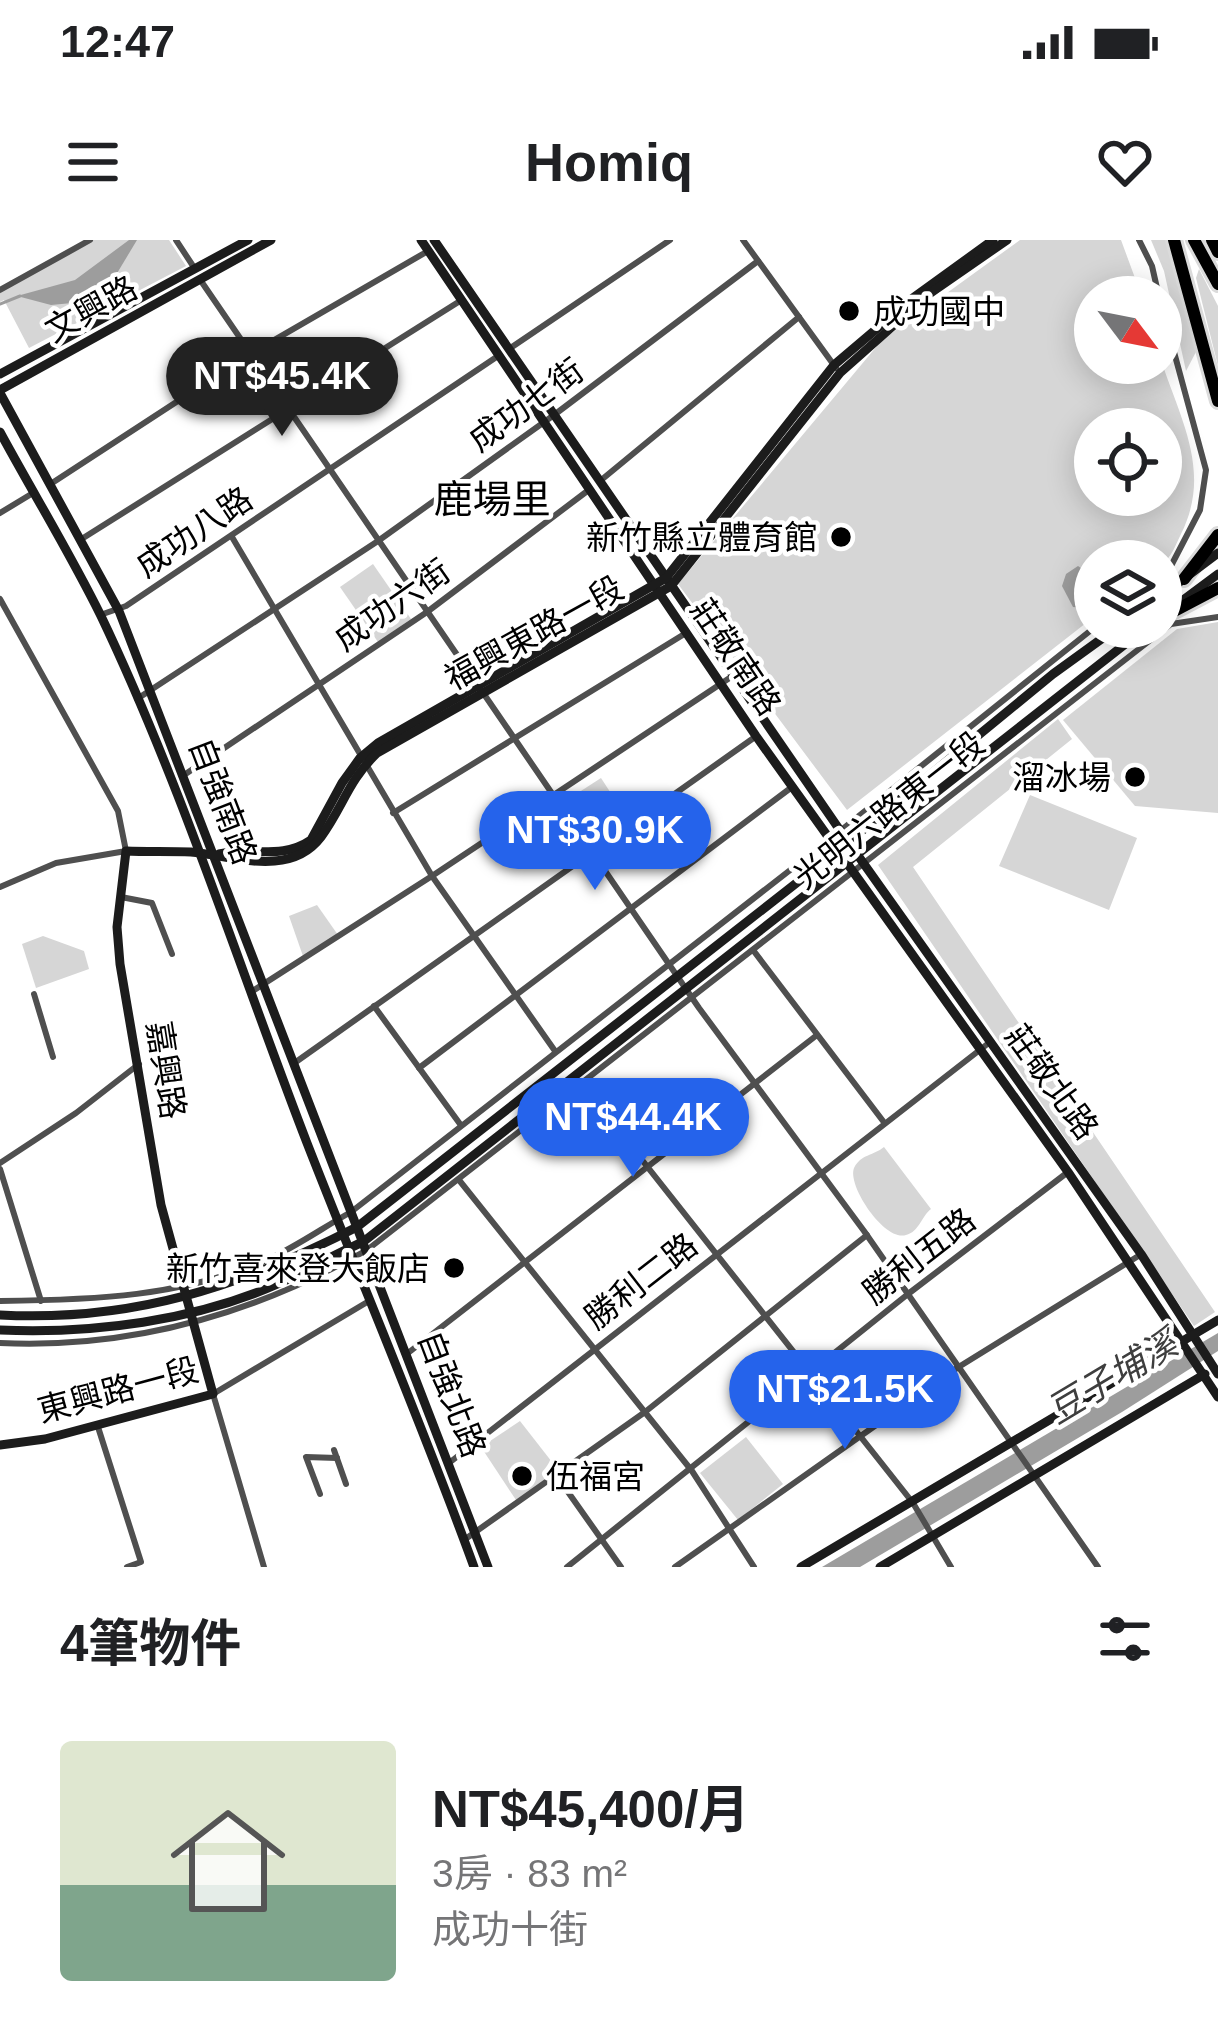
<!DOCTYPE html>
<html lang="zh-TW">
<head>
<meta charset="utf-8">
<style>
  :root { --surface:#fff; --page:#f6f6f6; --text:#202124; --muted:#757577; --accent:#2563eb }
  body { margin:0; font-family:Arial,"Noto Sans TC",sans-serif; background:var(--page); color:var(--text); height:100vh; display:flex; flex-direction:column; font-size:45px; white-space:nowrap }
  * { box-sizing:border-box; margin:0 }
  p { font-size:39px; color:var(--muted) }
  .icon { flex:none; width:66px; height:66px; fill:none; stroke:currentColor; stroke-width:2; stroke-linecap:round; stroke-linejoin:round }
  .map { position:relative; height:1327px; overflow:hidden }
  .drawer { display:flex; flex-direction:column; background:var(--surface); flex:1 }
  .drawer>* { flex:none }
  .needle { width:78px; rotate:122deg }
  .buttons { position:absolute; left:1074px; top:36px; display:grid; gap:24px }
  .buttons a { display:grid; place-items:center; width:108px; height:108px; border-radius:50%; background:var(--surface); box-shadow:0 6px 30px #0003; font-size:60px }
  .price { position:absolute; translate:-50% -102px; padding:0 27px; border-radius:42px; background:var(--accent); color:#fff; font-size:39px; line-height:78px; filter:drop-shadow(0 3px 6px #0008) }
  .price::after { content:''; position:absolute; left:50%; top:72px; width:36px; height:27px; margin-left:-18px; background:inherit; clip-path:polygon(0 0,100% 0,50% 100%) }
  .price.on { background:#222; color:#fff }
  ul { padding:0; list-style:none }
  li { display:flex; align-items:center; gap:36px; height:300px; padding:0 60px }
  li span { display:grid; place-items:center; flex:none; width:336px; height:240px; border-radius:12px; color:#555 }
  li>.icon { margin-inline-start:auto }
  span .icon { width:144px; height:144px; fill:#fffc; stroke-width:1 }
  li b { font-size:51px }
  h2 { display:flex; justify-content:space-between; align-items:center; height:144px; padding:0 60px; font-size:51px }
  .status { display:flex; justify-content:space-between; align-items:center; height:84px; padding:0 60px; background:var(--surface); direction:ltr }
  .status svg { height:33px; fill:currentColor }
  header { display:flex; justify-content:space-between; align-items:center; height:156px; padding:0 60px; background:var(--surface); font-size:54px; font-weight:600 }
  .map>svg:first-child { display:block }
  .green { fill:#d6d6d6; fill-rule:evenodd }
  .water { fill:#9d9d9d }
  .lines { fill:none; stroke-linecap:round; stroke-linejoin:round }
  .stream { stroke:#9d9d9d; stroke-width:3 }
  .highway-casing { stroke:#dbdbdb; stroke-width:18 }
  .street { stroke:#4f4f4f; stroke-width:6 }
  .secondary { stroke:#1c1c1c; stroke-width:9 }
  .highway { stroke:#000; stroke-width:12 }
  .poi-dot { fill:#000; stroke:#fff; stroke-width:4.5 }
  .labels { text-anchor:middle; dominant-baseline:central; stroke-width:9; stroke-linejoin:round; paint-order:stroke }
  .street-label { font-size:33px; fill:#000; stroke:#fff }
  .poi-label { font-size:33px; fill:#000; stroke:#fff; text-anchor:end }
  .water-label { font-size:36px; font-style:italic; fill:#3e3e3e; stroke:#fff }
  .quarter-label { font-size:39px; fill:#000; stroke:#fff }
</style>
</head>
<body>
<div class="status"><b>12:47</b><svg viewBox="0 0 49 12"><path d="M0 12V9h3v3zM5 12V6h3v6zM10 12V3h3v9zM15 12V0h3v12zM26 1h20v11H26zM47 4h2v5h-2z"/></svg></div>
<header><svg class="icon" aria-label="menu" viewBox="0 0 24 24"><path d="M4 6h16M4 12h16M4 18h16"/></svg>Homiq<svg class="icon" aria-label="heart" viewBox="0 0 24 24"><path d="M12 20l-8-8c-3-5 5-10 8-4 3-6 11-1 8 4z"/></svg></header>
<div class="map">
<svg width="1218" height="1327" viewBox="0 0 1218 1327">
  <rect width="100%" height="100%" fill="#fff"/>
  <g class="green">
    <polygon points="92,0 169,0 186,26 29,108 4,60 0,62 0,51"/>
    <path d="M1020,0H1121L1142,57H1095V123L1161,120C1181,181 1212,232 1181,294C1175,306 1172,317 1161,325V321H1095V376L847,570L678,344L882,100ZM1095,189H1161V255H1095Z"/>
    <polygon points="1151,0 1167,0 1180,31 1197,110 1186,131 1164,31"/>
    <polygon points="1199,29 1218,66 1218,126 1196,38"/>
    <polygon points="373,324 411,379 378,402 340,347"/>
    <polygon points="1218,382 1218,573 1135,566 1063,480 1177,389"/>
    <polygon points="1058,479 1072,499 913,627 1215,1072 1194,1086 878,625"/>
    <polygon points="601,538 629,581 594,603 567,560"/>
    <polygon points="1030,555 1137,598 1109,670 999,626"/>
    <polygon points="317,665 338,695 304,719 289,676"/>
    <polygon points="43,696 84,711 89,729 36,748 22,704"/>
    <path d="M884,907L931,969C921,977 919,992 906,995C885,1002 847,946 854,928C861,914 873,916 884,907Z"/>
    <polygon points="520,1181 559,1231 516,1260 481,1207"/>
    <polygon points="746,1197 783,1244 738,1280 700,1233"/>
  </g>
  <g class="water">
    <polygon points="129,0 137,0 116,35 90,48 72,63 51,65 17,56 75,40"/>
    <polygon points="1078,326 1088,333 1094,352 1083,368 1073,367 1062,346 1066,334"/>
    <polygon points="1218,1093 1218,1111 1122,1172 860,1327 822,1327"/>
  </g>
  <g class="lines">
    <polyline class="stream" points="0,64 20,56"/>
    <defs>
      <g id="highway">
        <polyline points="1174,0 1218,161"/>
        <polyline points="1194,0 1218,44"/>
        <polyline points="1212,0 1218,12"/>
        <polyline points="1184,339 1218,295"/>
        <polyline points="1161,378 1218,348"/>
      </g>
    </defs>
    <use href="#highway" class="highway-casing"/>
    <g class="street">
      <polyline points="176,0 195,29"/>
      <polyline points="743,0 836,128"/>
      <polyline points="1139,0 1152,26 1159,57"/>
      <polyline points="201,41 699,768 864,991 1098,1327"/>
      <polyline points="0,50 90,0"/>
      <polyline points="1161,64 1206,230 1200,270 1172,324 1161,334"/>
      <polyline points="509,109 670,0"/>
      <polyline points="600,241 799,77"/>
      <polyline points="49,245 250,114 428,11"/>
      <polyline points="0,273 33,253"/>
      <polyline points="232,297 432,636 555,811"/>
      <polyline points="80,300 460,61"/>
      <polyline points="0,359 118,571 126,611 56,623 0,647"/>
      <polyline points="100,375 126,366 498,116"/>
      <polyline points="137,459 378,301 554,175 758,21"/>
      <polyline points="184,535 427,372 590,249"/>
      <polyline points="393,573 686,393"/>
      <polyline points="840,591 1095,387"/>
      <polyline points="121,657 152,663 172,714"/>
      <polyline points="753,710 883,881"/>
      <polyline points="251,752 432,636 734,435"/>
      <polyline points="34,754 53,817"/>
      <polyline points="374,766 460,884"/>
      <polyline points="293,824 755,497"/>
      <polyline points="419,828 792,547"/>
      <polyline points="582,844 913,1263 951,1327"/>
      <polyline points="0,923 76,873 139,824"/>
      <polyline points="0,929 41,1061"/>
      <polyline points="459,940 692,1231 754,1327"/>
      <path d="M0,1061C92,1060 183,1057 269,1019C297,1006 324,987 351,972L830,599"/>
      <path d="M0,1103C130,1109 254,1074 367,1010L1171,384L1218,377"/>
      <polyline points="408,1113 817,795"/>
      <polyline points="98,1187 141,1322 127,1327"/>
      <polyline points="334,1210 346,1244"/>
      <polyline points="449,1223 990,802"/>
      <polyline points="556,1235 621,1327"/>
      <polyline points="320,1254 306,1217 337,1218"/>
      <polyline points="464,1300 645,1172 867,995"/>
      <polyline points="264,1327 213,1154 369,1061"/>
      <polyline points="567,1327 908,1054 1068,932"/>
      <polyline points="675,1327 957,1128 1140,1015"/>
    </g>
    <g class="secondary">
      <polyline points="421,0 756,496 1068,932 1218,1157"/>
      <polyline points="434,0 837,586 1141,1014 1218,1134"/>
      <polyline points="0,134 248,0"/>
      <polyline points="0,150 271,0"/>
      <polyline points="0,153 119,371 488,1327"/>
      <path d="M0,192C33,253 70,313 101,376C182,546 239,727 307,903C362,1044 422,1184 474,1327"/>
      <polyline points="1161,356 1218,313"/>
      <polyline points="1175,366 1218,334"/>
      <path d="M219,614C251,607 282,620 311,600L342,543L360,518L378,503L666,338L834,125L913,58L993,0"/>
      <path d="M0,1075C132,1082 240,1047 357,987L836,612L1053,434L1118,387"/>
      <path d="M0,1090C93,1094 195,1081 280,1043C308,1030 335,1014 363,1002L1147,387"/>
      <path d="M0,1205L45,1199L213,1154L161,965L120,724L117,687L126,611C147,612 169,611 191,612C233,616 290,638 321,597C343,567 348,541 377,513L671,346L840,133L929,54L1007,0"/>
      <polyline points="801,1327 1218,1080"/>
      <polyline points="880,1327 1205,1134"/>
    </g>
    <use href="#highway" class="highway"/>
  </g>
  <g class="poi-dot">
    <circle cx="849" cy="71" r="12"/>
    <circle cx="841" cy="297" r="12"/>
    <circle cx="1135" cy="537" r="12"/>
    <circle cx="454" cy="1028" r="12"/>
    <circle cx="522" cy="1236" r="12"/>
  </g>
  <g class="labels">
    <g class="street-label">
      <text transform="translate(91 69) rotate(-29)">文興路</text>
      <text transform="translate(526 165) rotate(-36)">成功七街</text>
      <text transform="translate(194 292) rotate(-34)">成功八路</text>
      <text transform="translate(392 365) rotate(-35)">成功六街</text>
      <text transform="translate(534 393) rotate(-29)">福興東路一段</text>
      <text transform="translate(736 417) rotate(56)">莊敬南路</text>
      <text transform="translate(223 561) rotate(69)">自強南路</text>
      <text transform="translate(889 570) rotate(-38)">光明六路東一段</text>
      <text transform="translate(166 830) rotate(81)">嘉興路</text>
      <text transform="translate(1052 842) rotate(54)">莊敬北路</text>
      <text transform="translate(919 1016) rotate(-38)">勝利五路</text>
      <text transform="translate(641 1041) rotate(-38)">勝利二路</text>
      <text transform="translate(118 1150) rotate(-15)">東興路一段</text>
      <text transform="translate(452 1154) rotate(69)">自強北路</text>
    </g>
    <g class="poi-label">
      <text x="873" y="71" text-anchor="start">成功國中</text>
      <text x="817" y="297">新竹縣立體育館</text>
      <text x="1111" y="537">溜冰場</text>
      <text x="430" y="1028">新竹喜來登大飯店</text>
      <text x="546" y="1236" text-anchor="start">伍福宮</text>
    </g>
    <g class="water-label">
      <text transform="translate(1112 1137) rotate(-31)">豆子埔溪</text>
    </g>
    <g class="quarter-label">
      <text x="492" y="259">鹿場里</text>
    </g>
  </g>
</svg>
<div class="buttons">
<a><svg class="needle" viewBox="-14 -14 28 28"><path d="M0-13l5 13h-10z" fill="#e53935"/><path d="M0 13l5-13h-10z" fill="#757577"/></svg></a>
<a><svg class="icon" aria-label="locate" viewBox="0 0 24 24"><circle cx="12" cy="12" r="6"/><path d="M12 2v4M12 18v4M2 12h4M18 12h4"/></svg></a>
<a><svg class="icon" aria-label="layers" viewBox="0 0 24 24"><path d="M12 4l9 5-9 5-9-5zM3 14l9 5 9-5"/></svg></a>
</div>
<b class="price on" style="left:282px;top:199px">NT$45.4K</b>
<b class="price" style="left:595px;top:653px">NT$30.9K</b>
<b class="price" style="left:633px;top:940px">NT$44.4K</b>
<b class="price" style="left:845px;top:1212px">NT$21.5K</b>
</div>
<section class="drawer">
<h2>4筆物件<svg class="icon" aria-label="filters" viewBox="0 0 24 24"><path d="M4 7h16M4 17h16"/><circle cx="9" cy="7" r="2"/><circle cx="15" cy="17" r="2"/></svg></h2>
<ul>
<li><span style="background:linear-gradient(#dfe7d0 60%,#7fa58c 0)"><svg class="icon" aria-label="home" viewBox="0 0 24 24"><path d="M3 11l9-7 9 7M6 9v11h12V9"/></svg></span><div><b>NT$45,400/月</b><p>3房 · 83 m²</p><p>成功十街</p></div></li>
</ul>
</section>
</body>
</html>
